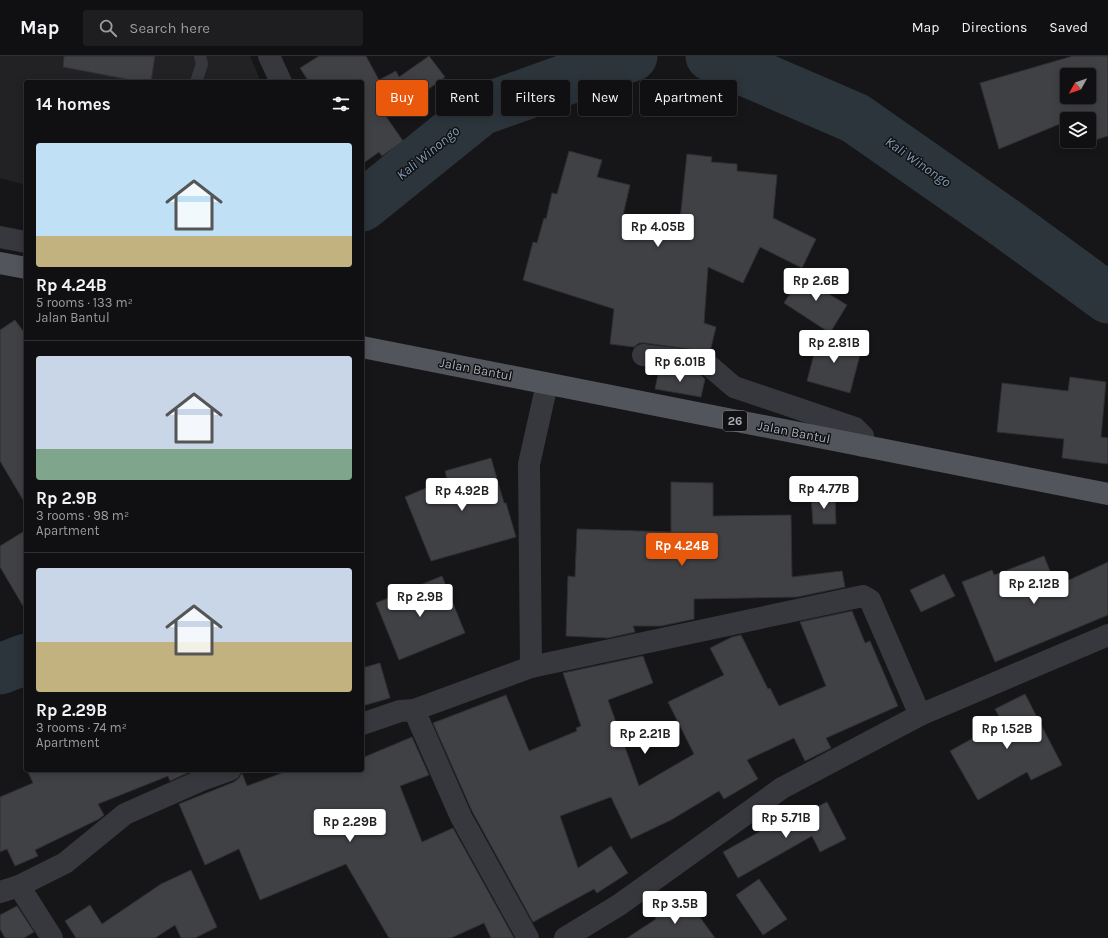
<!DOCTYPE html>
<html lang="en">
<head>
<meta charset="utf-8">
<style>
  :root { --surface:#101012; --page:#1e1e20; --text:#f1f3f6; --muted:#9c9d9f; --line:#303032; --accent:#ea580c }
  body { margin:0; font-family:Karla,sans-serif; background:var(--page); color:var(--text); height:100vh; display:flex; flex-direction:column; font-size:15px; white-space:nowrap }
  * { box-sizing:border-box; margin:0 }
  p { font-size:13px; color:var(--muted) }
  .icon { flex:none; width:22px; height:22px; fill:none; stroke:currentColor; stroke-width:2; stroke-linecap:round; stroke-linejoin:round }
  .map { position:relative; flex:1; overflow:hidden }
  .details { position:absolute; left:24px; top:24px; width:340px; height:692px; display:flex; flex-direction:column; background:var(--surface); border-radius:4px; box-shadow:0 2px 10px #0003,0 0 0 1px var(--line) }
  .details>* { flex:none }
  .banner { position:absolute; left:376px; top:24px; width:380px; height:36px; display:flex; gap:8px }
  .needle { width:26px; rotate:230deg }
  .buttons { position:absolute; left:1060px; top:12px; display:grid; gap:8px }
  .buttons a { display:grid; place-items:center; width:36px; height:36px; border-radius:4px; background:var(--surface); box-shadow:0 2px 10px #0003,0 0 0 1px var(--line); font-size:20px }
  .price { position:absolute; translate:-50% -34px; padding:0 9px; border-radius:4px; background:#fff; color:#222; font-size:13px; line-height:26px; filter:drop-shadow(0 1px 2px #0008) }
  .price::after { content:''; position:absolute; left:50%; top:24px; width:12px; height:9px; margin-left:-6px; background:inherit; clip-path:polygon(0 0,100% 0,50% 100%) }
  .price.selected { background:var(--accent); color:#fff }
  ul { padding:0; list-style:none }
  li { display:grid; align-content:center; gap:8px; height:212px; padding:0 12px }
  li+li { border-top:1px solid var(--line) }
  li span { display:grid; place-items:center; height:124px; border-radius:4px; color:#555 }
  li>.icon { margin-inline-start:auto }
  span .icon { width:72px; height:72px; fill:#fffc; stroke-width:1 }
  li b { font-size:17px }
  h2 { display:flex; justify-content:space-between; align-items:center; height:48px; padding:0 12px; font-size:17px }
  .pill { padding:0 14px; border-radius:4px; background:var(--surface); box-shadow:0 2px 10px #0003,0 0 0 1px var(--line); font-size:14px; line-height:36px }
  .pill.selected { background:var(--accent); color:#fff }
  header { display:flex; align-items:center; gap:24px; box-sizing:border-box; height:56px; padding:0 20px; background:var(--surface); border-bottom:1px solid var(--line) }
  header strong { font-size:19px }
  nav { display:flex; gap:22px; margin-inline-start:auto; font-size:14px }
  .search { width:280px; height:36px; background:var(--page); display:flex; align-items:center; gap:10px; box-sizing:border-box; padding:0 14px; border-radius:4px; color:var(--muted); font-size:15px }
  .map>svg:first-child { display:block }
  .built { fill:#222225 }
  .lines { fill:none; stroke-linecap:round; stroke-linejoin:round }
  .river { stroke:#2c353c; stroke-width:51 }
  .building { fill:#404145; stroke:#303034; fill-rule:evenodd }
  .service { stroke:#37383d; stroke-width:12 }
  .minor { stroke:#37383d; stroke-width:22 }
  .primary { stroke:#53555c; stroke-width:22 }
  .labels { text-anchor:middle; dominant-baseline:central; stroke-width:3; stroke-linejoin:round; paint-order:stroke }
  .shield { fill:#111113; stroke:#7b7e86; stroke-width:1 }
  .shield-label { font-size:12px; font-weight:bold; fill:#a8adb8 }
  .street-label { font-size:13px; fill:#a8adb8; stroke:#111113 }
  .water-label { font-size:14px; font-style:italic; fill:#7f9bb3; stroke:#111113 }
</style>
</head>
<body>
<header>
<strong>Map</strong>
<div class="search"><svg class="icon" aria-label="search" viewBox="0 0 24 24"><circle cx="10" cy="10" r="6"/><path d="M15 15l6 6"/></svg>Search here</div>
<nav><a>Map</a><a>Directions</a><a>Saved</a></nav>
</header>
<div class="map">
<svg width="1108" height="882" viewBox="0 0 1108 882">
  <rect width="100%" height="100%" fill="#161618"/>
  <polygon class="built" points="0,0 250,0 261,26 26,26 26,129 0,122"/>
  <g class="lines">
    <g class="river">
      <polyline points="711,0 855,62 1004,166 1108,242"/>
      <polyline points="362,150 481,54 632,0"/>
      <polyline points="0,613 26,603"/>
    </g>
  </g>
  <g class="building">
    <polygon points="64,0 155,0 151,26 141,26 63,11"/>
    <polygon points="319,0 366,0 379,24 396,15 399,21 429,0 445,21 415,43 385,59 403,85 382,100 379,96 362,108 362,26 309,26 300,12"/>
    <path d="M1073,0H1108V80L1085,87L1084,85H1089V63H1077L1076,62L1067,63V65L999,93L980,27ZM1067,19H1089V41H1067Z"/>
    <polygon points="569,95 602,104 597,121 630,129 623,159 680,164 687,98 712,101 711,106 737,108 737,115 777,119 773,162 816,183 802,212 760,191 743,227 708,211 704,267 716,271 710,296 645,287 639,287 634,291 610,288 614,253 523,224 533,186 537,187 544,162 546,163 552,137 557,138"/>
    <polygon points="804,215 832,232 829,238 847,249 830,277 784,247"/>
    <polygon points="15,264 26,279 26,449 0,405 0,274"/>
    <polygon points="819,279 862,291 850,337 807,325"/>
    <polygon points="659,314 701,319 705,323 701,341 655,333"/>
    <polygon points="1070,321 1106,326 1101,381 1108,382 1108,408 1062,402 1064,383 997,376 1002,327 1068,335"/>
    <polygon points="491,402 504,447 506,447 516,481 431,505 405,441 447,423 445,415"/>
    <polygon points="671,426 713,427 713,460 791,459 792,521 842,515 845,531 797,541 694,543 694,563 661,570 633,570 635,576 608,582 566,580 568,520 575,521 577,473 671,476"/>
    <polygon points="835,439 836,468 813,468 811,440"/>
    <polygon points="26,474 26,555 0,511 0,490"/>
    <polygon points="1044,500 1056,530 1108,506 1108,559 995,606 962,526 992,514 994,519"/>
    <polygon points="944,518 955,540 921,556 910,534"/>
    <polygon points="442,520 465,577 399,604 376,547"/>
    <polygon points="852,555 865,587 870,585 898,650 826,682 831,692 805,705 794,682 747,704 758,723 724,743 719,735 671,764 631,783 611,741 560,760 578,812 611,790 628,817 597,837 594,833 533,866 472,755 433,667 506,639 529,695 577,675 576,672 581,670 563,617 643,600 653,627 608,644 639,730 694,698 668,646 724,619 710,592 732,581 741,579 768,633 770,632 779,650 826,630 800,566"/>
    <polygon points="380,607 390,642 362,650 362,612"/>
    <polygon points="1025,638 1062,709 1031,724 1027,716 978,744 950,695 1002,666 995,653"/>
    <polygon points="412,681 429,719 400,730 422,786 453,772 514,882 491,882 484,867 451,882 389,882 346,808 260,844 239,793 205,809 179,748 234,726 239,722 242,717 247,730 290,714 362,714 362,702"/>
    <polygon points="27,714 194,714 170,725 168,720 98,748 104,759 99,763 35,794 38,800 15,810 7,793 0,796 0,741 33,727"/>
    <polygon points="827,746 846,783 820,796 812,780 738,822 723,796 784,762 786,766"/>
    <polygon points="191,814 217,871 195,882 181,882 175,869 155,882 76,882 65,865 90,849 102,868 161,828"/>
    <polygon points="759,823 787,863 763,879 736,839"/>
    <polygon points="670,845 679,858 691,849 715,882 627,882 656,863 652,857"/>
    <polygon points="17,850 34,876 24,882 5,882 0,873 0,859"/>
  </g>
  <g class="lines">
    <polyline class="service" points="196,26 202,8 200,0"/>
    <g class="minor">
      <polyline points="269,0 281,26"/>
      <polyline points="0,181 26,186"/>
      <polyline points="643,299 706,307 734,331 855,372 863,380 863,390"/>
      <polyline points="531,611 529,408 547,328"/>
      <polyline points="414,654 461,761 528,882"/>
      <polyline points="362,668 400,655 414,654 531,611 863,540 870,544 920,659"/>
      <polyline points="19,830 52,882"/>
      <polyline points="0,836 19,830 65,807 125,758 202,724 230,714"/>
      <polyline points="565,882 619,849 782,732 920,659 1108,579"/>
    </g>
    <g class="primary">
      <polyline points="0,207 26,212"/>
      <polyline points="362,291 1108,438"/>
    </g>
  </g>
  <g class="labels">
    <rect class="shield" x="723" y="355" width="24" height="20" rx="3"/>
    <g class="shield-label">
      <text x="735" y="365">26</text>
    </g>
    <g class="street-label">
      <text transform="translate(476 313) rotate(11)">Jalan Bantul</text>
      <text transform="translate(794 376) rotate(11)">Jalan Bantul</text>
    </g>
    <g class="water-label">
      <text transform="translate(428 97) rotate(-39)">Kali Winongo</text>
      <text transform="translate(918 106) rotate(35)">Kali Winongo</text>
    </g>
  </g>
</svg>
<div class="buttons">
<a><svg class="needle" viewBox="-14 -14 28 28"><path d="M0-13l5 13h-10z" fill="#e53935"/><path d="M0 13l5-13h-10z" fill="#9c9d9f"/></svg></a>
<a><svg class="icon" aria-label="layers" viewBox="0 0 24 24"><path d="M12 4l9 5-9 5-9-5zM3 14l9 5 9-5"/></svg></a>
</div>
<b class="price" style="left:658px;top:192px">Rp 4.05B</b>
<b class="price" style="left:816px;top:246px">Rp 2.6B</b>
<b class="price" style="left:834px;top:308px">Rp 2.81B</b>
<b class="price" style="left:680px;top:327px">Rp 6.01B</b>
<b class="price" style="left:824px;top:454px">Rp 4.77B</b>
<b class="price" style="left:462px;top:456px">Rp 4.92B</b>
<b class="price selected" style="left:682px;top:511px">Rp 4.24B</b>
<b class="price" style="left:1034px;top:549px">Rp 2.12B</b>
<b class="price" style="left:420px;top:562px">Rp 2.9B</b>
<b class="price" style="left:1007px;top:694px">Rp 1.52B</b>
<b class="price" style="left:645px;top:699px">Rp 2.21B</b>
<b class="price" style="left:786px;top:783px">Rp 5.71B</b>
<b class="price" style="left:350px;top:787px">Rp 2.29B</b>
<b class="price" style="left:675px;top:869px">Rp 3.5B</b>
<div class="banner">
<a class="pill selected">Buy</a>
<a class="pill">Rent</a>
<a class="pill">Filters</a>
<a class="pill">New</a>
<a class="pill">Apartment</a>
</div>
<section class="details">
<h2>14 homes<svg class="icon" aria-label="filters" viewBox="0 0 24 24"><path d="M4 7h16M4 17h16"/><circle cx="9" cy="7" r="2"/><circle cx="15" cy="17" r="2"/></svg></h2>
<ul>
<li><span style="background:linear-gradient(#bfe0f5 75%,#c2b280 0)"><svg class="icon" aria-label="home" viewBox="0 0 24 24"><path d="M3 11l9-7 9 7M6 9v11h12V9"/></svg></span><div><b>Rp 4.24B</b><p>5 rooms · 133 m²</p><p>Jalan Bantul</p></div></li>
<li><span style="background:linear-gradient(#c9d6e8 75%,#7fa58c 0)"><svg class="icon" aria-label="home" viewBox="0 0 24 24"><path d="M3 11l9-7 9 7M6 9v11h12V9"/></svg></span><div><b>Rp 2.9B</b><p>3 rooms · 98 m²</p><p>Apartment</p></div></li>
<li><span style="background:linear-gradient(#c9d6e8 60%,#c2b280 0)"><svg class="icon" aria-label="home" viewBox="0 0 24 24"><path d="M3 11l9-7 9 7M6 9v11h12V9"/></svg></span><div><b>Rp 2.29B</b><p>3 rooms · 74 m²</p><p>Apartment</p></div></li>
</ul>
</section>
</div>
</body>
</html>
